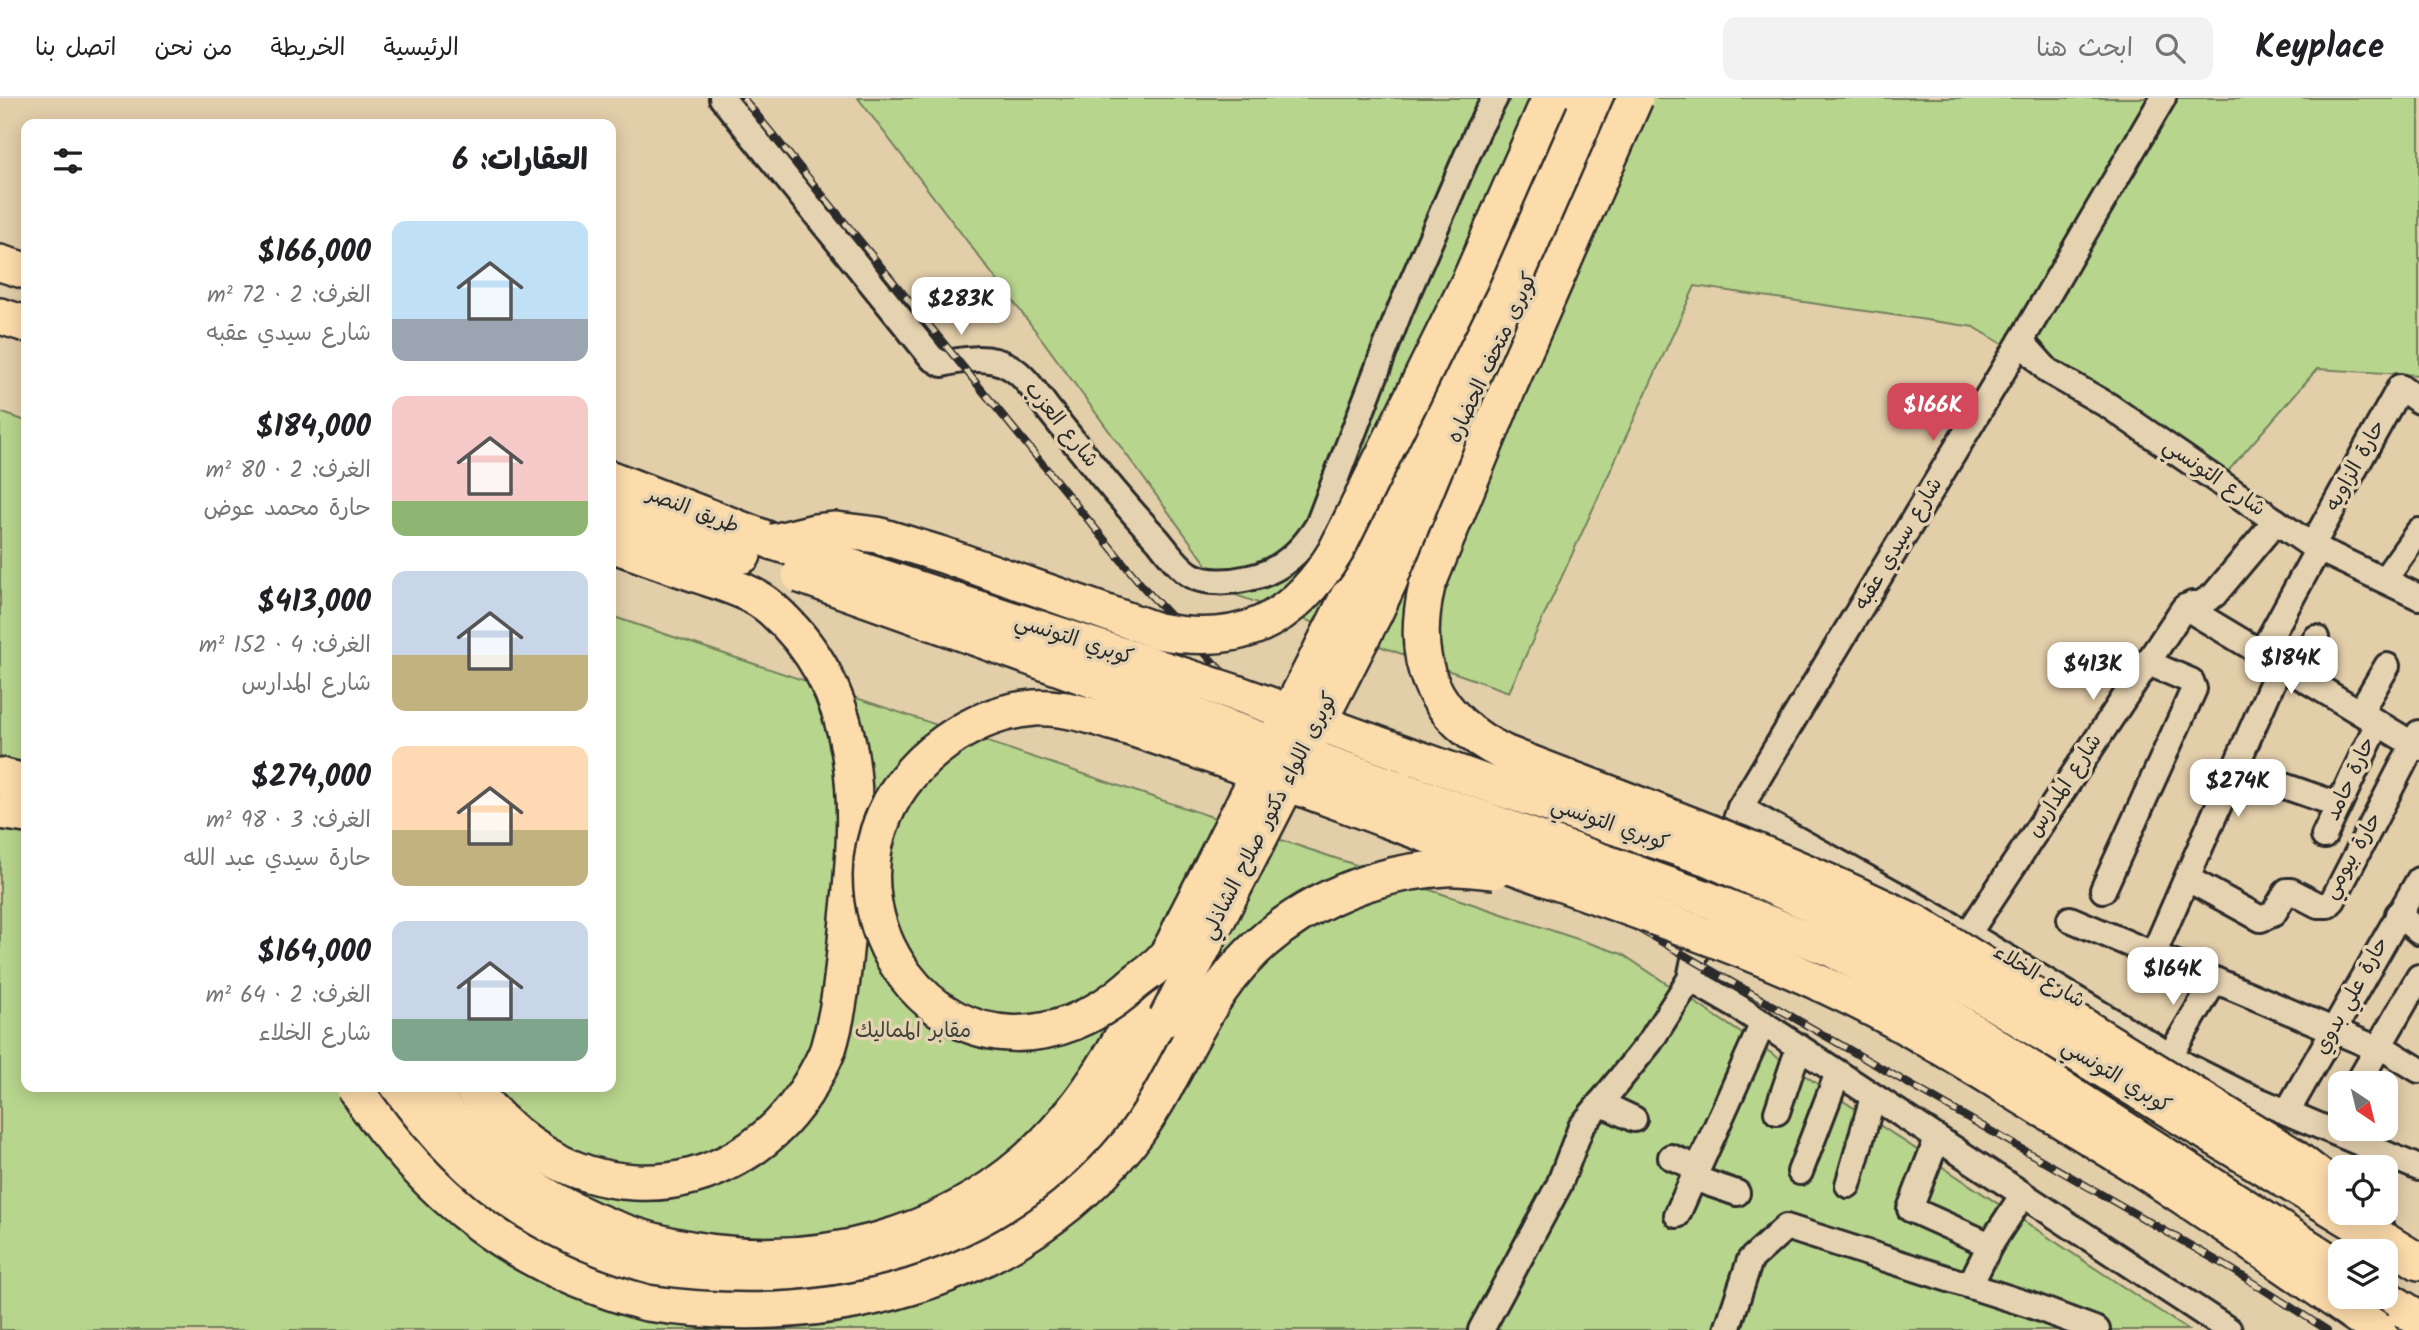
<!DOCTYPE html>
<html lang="ar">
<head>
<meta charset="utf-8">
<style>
  :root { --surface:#fff; --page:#f2f2f2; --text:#202124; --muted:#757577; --line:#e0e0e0; --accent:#d1495b }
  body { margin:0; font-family:Kalam,"Playpen Sans Arabic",sans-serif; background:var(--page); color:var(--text); direction:rtl; height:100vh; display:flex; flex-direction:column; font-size:26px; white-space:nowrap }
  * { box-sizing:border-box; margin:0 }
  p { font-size:23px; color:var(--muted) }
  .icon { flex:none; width:38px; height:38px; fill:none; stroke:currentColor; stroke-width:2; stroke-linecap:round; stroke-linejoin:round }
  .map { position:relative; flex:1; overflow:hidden; direction:ltr }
  .details { position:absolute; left:21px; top:21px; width:595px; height:973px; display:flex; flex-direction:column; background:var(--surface); border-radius:14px; box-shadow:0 4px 18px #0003; direction:rtl }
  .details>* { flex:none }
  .needle { width:46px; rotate:145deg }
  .buttons { position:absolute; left:2328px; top:973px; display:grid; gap:14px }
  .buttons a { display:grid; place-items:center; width:70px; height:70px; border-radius:14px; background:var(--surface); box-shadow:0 4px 18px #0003; font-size:35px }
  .price { position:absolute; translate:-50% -60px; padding:0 16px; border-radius:14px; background:#fff; color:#222; font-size:23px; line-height:46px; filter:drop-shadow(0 2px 4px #0008) }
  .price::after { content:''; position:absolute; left:50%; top:42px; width:21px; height:16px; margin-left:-10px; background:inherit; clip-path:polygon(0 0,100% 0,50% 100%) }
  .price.on { background:var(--accent); color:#fff }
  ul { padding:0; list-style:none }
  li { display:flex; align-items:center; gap:21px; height:175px; padding:0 28px }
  li span { display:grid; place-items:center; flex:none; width:196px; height:140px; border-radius:14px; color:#555 }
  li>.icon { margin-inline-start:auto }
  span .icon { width:84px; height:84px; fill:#fffc; stroke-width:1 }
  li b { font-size:30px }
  h2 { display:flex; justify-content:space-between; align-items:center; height:84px; padding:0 28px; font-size:30px }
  header { display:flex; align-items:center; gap:42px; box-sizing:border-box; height:98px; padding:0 35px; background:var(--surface); border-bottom:2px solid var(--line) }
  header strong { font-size:33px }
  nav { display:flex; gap:38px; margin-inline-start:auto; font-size:24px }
  .search { width:490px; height:63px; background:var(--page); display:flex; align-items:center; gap:18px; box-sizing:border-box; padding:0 24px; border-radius:14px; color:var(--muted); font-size:26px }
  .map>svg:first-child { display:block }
  .green { fill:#b8d58d; stroke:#72805c; stroke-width:2 }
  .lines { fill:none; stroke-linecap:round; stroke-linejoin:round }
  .minor-casing { stroke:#2b2b2b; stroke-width:30 }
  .highway-casing { stroke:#2b2b2b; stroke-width:40 }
  .minor { stroke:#e5d2b0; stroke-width:24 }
  .highway { stroke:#fddcac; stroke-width:35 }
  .rail-casing { stroke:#2b2b2b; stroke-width:8 }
  .rail { stroke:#e5d2b0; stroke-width:5; stroke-dasharray:16; stroke-linecap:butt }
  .highway-bridge-casing { stroke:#2b2b2b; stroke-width:40; stroke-linecap:butt }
  .highway-bridge { stroke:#fddcac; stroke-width:35 }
  .labels { text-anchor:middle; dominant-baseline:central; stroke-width:7; stroke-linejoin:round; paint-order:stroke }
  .street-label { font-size:21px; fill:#2b2b2b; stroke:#e5d2b0 }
  .park-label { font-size:21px; fill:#40443a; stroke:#e5d2b0 }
</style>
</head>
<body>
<header>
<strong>Keyplace</strong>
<div class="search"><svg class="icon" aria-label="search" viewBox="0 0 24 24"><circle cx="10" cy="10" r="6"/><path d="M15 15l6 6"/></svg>ابحث هنا</div>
<nav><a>الرئيسية</a><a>الخريطة</a><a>من نحن</a><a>اتصل بنا</a></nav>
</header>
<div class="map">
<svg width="2419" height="1232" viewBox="0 0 2419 1232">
  <rect width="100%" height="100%" fill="#e3ceaa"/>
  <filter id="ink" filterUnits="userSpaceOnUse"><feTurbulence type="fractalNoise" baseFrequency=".0143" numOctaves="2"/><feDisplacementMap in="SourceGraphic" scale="14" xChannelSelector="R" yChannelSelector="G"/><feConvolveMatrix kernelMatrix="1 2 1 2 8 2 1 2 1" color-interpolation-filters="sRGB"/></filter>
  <g filter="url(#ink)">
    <g class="green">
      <polygon points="858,0 2419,0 2419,277 2317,271 2223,379 1974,229 1695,188 1509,594 1227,494 1041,240"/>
      <polygon points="0,314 26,323 26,989 611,989 611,518 1622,856 2188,1232 0,1232"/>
    </g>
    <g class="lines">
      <defs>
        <g id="minor">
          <path d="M722,0L932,260L942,266C964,261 989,257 1010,269C1027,279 1039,300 1052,316C1086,359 1120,402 1158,442C1167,453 1179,470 1191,477C1206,486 1232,484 1249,480C1280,474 1302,453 1318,427L1400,212L1478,32L1495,0"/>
          <polyline points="2021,243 2048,273 2109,308 2312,448 2419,499"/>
          <polyline points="2312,448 2400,289 2419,303"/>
          <polyline points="2384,482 2419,433"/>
          <polyline points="2185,509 2419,650"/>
          <polyline points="2262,554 2318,451"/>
          <polyline points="2296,575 2316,540"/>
          <polyline points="2360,614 2387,568"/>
          <polyline points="2235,671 2339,707"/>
          <polyline points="1740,710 1968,836 2187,968 2239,994 2419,1070"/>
          <polyline points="2324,738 2378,625"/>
          <polyline points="2188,781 2261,821 2273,816 2287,793 2291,793 2318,807 2328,807 2333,802 2419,635"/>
          <polyline points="2103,792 2194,591 2191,583 2146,564"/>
          <polyline points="2398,816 2419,834"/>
          <polyline points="2070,821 2378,951"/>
          <polyline points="1968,836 2183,511 2192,506 2200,506 2214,497 2276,423"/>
          <polyline points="2153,857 2281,565"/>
          <polyline points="1690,881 1738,909 2229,1232"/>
          <polyline points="2380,948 2419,972"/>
          <polyline points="2170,958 2215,882"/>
          <polyline points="2358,985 2419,879"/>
          <polyline points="1600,1005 1634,1021"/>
          <polyline points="1777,1014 1799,949"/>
          <polyline points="2287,1014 2419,782"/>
          <polyline points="1937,1041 1910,1111 1990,1147"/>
          <polyline points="1671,1059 1698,1070"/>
          <polyline points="1800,1074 1838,975"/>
          <polyline points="1693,1080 1737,1095"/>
          <polyline points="1848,1087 1873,999"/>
          <polyline points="1677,1117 1763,925"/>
          <polyline points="1970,1187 1990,1147 2022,1098"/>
          <polyline points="1481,1232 1559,1087 1581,1029 1650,944 1690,881 1702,821 1740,710 2021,243 2163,0"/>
          <polyline points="1727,1232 1750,1162 1786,1129 2030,1207 2097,1232"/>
        </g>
        <g id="highway">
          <polyline points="0,165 26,173"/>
          <polyline points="0,218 26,226"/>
          <polyline points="611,381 774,444"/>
          <polyline points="611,411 743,457"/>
          <polyline points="1348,499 1496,190 1577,0"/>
          <polyline points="1374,516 1520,202 1606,0"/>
          <polyline points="0,678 26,684"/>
          <polyline points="0,713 26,717"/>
          <path d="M394,989C435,1047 484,1096 546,1133C571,1148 601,1158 629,1167C661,1177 694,1185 727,1188C847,1199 979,1152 1065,1067C1110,1023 1138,975 1167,920"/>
          <path d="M427,989C562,1178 851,1216 1026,1063C1090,1007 1126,933 1166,859"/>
          <path d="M471,989C512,1042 567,1081 635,1084C708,1088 775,1048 811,985C817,974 824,963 828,951C841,908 844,865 848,821C860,709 866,594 772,511C752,493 724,486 699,477C669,467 640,456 611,446"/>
          <polyline points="2365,1120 2385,1143 2419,1164"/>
          <polyline points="2384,1199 2419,1221"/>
        </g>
      </defs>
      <use href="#minor" class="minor-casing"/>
      <use href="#highway" class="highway-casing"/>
      <use href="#minor" class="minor"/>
      <use href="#highway" class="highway"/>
      <defs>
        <polyline id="rail" points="743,0 1144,490 1358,719 1627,824 2233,1172 2327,1232"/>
      </defs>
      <use href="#rail" class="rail-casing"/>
      <use href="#rail" class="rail"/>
      <defs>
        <g id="highway-bridge">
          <path d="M1635,0L1509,288L1427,488C1409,565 1432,619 1504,655C1643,709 1784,759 1918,826L2290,1056L2329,1086"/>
          <polyline points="774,444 1239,596 1494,688 1708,760 1844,820 1907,852 2385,1143"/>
          <path d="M774,444L815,434L836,432L877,437L943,457L1158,533C1240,549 1293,524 1336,453L1470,182L1550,0"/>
          <polyline points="800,477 1704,800 1832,851 1893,883 1941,913 2340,1170"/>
          <path d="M1348,499C1307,580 1267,660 1226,740C1213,767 1199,794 1185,821C1180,832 1175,845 1168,855C1159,869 1142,878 1130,889C1061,950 963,956 904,876C871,831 861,771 884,718C908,661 972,615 1034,610C1068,608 1101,621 1134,631C1199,652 1263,676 1328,700C1412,731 1497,763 1582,793C1683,829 1784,864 1879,914C1929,940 1976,970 2023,999C2067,1026 2112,1052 2155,1080C2230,1129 2304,1181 2378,1232"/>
          <polyline points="1167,920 1374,516"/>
          <path d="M354,989C428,1101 517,1170 647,1205C827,1232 1011,1188 1128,1046C1166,998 1185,944 1218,895C1269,819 1356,776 1445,770C1461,769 1478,772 1494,773"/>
        </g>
      </defs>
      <use href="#highway-bridge" class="highway-bridge-casing"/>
      <use href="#highway-bridge" class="highway-bridge"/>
    </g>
  </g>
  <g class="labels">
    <g class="street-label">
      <text transform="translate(1493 260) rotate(-65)">كوبرى متحف الحضاره</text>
      <text transform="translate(1061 327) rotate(51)">شارع العزب</text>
      <text transform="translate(2356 368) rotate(-61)">حارة الزاويه</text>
      <text transform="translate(2214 380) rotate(35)">شارع التونسي</text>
      <text transform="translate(693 413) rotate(21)">طريق النصر</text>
      <text transform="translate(1899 446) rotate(-59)">شارع سيدي عقبه</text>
      <text transform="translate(1074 542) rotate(18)">كوبري التونسي</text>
      <text transform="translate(2351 681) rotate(-65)">حارة حامد</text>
      <text transform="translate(2065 688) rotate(-57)">شارع المدارس</text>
      <text transform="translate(1270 718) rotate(-63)">كوبرى اللواء دكتور صلاح الشاذلي</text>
      <text transform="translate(1610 727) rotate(19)">كوبري التونسي</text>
      <text transform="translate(2353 758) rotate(-60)">حارة بيومي</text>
      <text transform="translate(2039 879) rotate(31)">شارع الخلاء</text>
      <text transform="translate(2352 898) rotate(-61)">حارة علي بدوي</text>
      <text transform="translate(2116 979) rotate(31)">كوبري التونسي</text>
    </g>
    <g class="park-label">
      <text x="913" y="933">مقابر المماليك</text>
    </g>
  </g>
</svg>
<div class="buttons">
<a><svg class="needle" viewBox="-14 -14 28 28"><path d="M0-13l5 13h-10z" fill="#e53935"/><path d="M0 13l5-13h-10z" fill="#757577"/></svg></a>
<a><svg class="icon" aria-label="locate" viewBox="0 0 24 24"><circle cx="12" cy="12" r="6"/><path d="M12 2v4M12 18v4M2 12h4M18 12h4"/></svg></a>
<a><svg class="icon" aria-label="layers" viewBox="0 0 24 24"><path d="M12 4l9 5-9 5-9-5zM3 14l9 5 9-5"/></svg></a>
</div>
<b class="price" style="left:961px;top:239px">$283K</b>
<b class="price on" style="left:1933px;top:345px">$166K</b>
<b class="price" style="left:2291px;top:598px">$184K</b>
<b class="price" style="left:2093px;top:604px">$413K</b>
<b class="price" style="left:2238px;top:721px">$274K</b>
<b class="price" style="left:2173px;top:909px">$164K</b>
<section class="details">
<h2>العقارات: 6<svg class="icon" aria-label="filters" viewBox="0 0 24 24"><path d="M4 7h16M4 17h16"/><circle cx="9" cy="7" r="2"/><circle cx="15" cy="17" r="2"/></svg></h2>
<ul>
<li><span style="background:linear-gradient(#bfe0f5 70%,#9aa5b1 0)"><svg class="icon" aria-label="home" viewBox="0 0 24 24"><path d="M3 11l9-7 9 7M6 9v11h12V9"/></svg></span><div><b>$166,000</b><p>الغرف: 2 · 72 m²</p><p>شارع سيدي عقبه</p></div></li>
<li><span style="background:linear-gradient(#f6c9c9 75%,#8fb573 0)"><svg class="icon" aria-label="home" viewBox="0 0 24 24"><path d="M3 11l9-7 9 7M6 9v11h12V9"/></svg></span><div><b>$184,000</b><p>الغرف: 2 · 80 m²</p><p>حارة محمد عوض</p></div></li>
<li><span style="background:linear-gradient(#c9d6e8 60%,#c2b280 0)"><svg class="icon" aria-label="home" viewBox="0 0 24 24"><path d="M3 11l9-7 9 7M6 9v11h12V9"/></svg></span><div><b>$413,000</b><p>الغرف: 4 · 152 m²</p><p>شارع المدارس</p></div></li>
<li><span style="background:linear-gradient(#ffd9b3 60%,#c2b280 0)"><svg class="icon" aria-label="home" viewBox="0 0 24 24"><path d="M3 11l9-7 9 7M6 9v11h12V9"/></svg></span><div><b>$274,000</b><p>الغرف: 3 · 98 m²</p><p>حارة سيدي عبد الله</p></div></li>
<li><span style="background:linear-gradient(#c9d6e8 70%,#7fa58c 0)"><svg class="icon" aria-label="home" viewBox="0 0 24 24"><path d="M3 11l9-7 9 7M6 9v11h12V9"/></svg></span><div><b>$164,000</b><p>الغرف: 2 · 64 m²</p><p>شارع الخلاء</p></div></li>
</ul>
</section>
</div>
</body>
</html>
